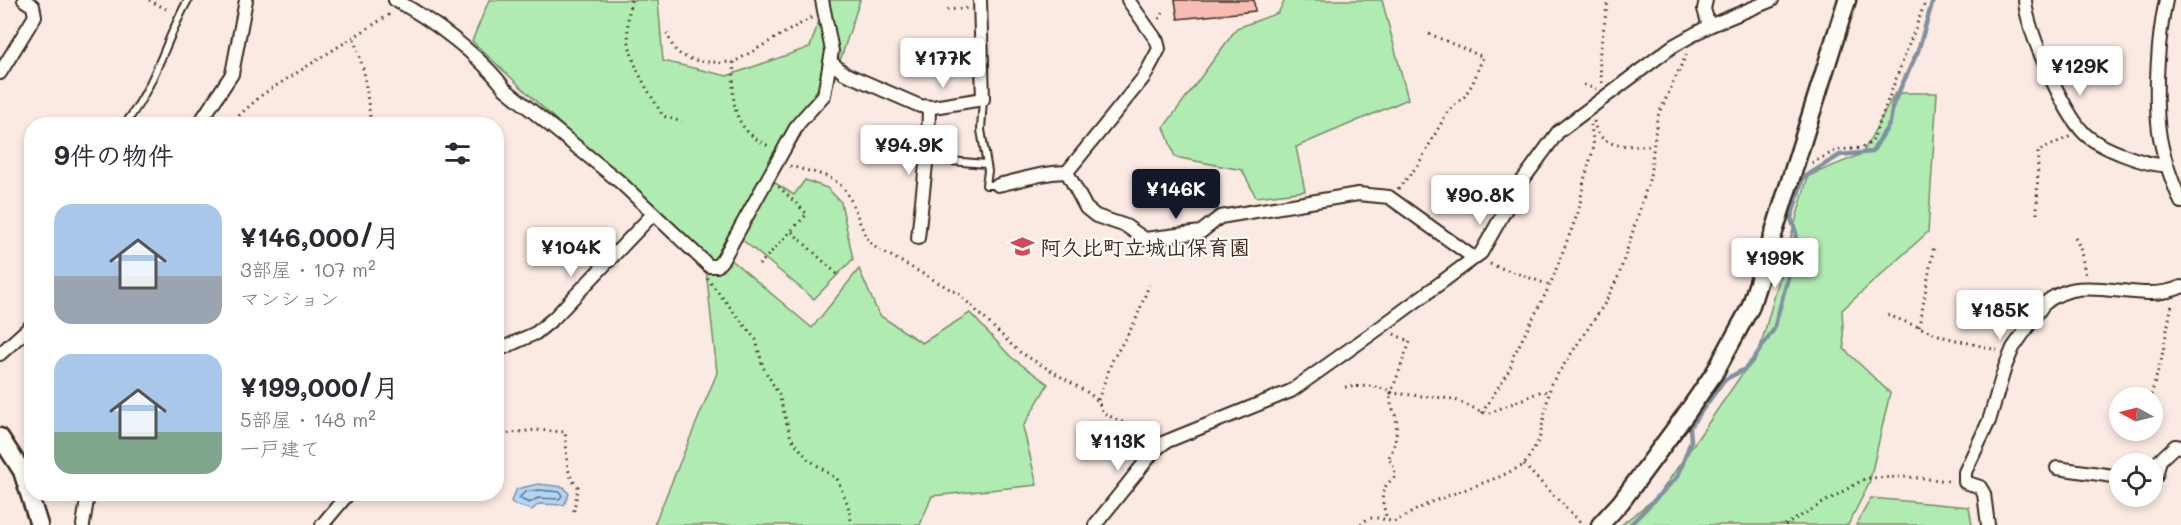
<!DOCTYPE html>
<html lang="ja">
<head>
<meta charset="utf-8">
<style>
  :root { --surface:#fff; --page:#f7f7f7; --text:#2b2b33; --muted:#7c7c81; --accent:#111827 }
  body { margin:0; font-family:Mali,"Klee One",sans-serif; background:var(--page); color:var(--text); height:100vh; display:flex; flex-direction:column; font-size:22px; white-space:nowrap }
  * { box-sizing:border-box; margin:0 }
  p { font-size:20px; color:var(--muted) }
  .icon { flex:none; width:33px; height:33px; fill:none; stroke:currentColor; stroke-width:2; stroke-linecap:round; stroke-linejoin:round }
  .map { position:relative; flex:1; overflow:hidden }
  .panel { position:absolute; left:24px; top:117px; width:480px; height:384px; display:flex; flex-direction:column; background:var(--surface); border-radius:24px; box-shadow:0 3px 9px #0003 }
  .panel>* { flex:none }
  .needle { width:39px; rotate:277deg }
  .fabs { position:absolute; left:2109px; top:387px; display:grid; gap:12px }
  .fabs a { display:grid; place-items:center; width:54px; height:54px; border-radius:50%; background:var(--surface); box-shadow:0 3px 9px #0003; font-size:30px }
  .price { position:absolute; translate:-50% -51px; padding:0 14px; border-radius:6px; background:#fff; color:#222; font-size:20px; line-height:39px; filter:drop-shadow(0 2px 3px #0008) }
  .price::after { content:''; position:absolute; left:50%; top:36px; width:18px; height:14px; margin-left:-9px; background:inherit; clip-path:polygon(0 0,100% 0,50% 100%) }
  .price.on { background:var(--accent); color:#fff }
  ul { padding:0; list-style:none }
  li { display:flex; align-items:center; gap:18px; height:150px; padding:0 30px }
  li span { display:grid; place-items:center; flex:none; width:168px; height:120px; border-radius:18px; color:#555 }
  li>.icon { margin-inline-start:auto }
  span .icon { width:72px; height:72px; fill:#fffc; stroke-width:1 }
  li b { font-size:26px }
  h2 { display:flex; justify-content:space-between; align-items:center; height:72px; padding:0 30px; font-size:26px }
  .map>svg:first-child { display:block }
  .green { fill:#b0ecb1; stroke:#768b68; stroke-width:1.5 }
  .water { fill:#b0d6f9; stroke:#8191a1; stroke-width:1.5 }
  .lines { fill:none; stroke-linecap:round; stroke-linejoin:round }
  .shore { stroke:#6a6f76; stroke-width:1.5 }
  .stream { stroke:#8191a1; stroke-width:4.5 }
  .building { fill:#f7bcb3; stroke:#3b2a1e; stroke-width:1.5 }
  .lane-casing { stroke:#3b2a1e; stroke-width:10 }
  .street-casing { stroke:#3b2a1e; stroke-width:16 }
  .secondary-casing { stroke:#3b2a1e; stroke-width:21 }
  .path { stroke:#3b2a1e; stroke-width:3; stroke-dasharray:1.5 4.5; stroke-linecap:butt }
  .lane { stroke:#fdfcf7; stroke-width:6 }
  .street { stroke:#fdfcf7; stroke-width:12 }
  .secondary { stroke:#fdfcf7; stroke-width:16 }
  .labels { text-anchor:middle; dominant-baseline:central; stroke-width:4.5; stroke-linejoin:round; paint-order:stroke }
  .poi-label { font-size:21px; font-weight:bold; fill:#3b2a1e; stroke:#fdfcf7; text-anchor:start }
</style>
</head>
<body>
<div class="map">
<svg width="2181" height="525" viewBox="0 0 2181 525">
  <rect width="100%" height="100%" fill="#fbe9e3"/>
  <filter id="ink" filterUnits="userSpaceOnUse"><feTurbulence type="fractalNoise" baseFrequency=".0167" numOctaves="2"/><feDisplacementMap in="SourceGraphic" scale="12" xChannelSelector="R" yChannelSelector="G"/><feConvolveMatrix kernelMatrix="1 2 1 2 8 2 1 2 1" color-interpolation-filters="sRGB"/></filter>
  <g filter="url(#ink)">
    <g class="green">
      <polygon points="489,0 658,0 663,61 727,76 810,47 826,0 860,0 841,58 813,95 801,135 772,181 794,195 805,180 827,188 841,202 853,259 814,299 740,238 728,257 812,328 859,269 879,315 922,343 970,313 1011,357 1048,384 1023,427 1037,485 932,496 920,525 654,525 717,373 705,260 472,41"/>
      <polygon points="1285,0 1382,0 1408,99 1296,147 1305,191 1256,197 1242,170 1175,157 1164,127 1237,28 1278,13"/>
      <polygon points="1895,93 1937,93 1928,232 1842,310 1844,349 1890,393 1869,484 1848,525 1621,525 1658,496 1760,348 1808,176 1862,154"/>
      <polygon points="1871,498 1969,507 1972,525 1856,525"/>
    </g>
    <polygon class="water" points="538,484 564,487 569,494 564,505 539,504 532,510 513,504 511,501 517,489"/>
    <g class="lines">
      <polygon class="shore" points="539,490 560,492 562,496 559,499 538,498 529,503 519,498 525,492"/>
      <polyline class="stream" points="1630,525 1678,476 1691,441 1690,427 1724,380 1745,369 1753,360 1774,329 1794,255 1796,233 1791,218 1803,178 1840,155 1872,152 1890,123 1893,104 1918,51 1933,0"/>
    </g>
    <polygon class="building" points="1175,0 1254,0 1255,11 1178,19"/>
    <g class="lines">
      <defs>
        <g id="lane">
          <polyline points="983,99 981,130 988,171 986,185 998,185"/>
          <path d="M125,124C156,84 164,43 188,0"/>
          <polyline points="927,159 986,164"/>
        </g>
        <g id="street">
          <path d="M395,0C430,18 482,57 505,89L620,182L709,266H717L723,259L798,124L824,95L832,51L822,0"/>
          <polyline points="1128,0 1157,41 1159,49 1144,77 1067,172 1086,208 1096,216 1126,226 1145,239 1201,232 1220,217 1358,194 1389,197 1474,258"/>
          <polyline points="1706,0 1704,9 1709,26"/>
          <path d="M2025,0C2026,29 2064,114 2085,134C2100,148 2147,166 2166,165"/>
          <path d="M2166,0C2158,37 2154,93 2159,131C2162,155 2171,179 2181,202"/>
          <polyline points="831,62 844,73 920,106 933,107 983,99 980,0"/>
          <polyline points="0,73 35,16 33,6 24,0"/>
          <polyline points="199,124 232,74 246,0"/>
          <path d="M998,185C1022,180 1043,172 1067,172"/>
          <polyline points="918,238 928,146 929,107"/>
          <polyline points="496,351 536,333 554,318 653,214"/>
          <polyline points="0,354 32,325"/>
          <polyline points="2057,468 2120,477"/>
          <polyline points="2152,478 2156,476 2160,460 2175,446 2181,447"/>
          <polyline points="83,525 88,494"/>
          <polyline points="322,525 348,494"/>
          <polyline points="1095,525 1154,451 1165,442 1291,391 1381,327 1481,253 1520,184 1558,132 1673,46 1709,26 1772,0"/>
          <path d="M1988,525L1984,494L1980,487L1965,482V472L1989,421L2005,367L2013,348L2043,305C2083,268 2136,307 2181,287"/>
        </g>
        <g id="secondary">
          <polyline points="0,437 22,471 39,525"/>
          <polyline points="1600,525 1621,502 1686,414 1715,372 1750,308 1847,0"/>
        </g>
      </defs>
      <use href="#lane" class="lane-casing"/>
      <use href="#street" class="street-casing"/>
      <use href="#secondary" class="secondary-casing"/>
      <g class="path">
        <polyline points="149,0 166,9"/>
        <path d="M631,0C620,50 639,75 663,116L682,122"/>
        <polyline points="947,10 969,8"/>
        <polyline points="1159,19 1163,13"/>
        <path d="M667,33C670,40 673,50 680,54C694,63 718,63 734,62L814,16"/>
        <polyline points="354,39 364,72 371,124"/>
        <path d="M734,62C732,102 730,129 771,147"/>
        <polyline points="1602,83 1599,58 1608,0"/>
        <polyline points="1584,85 1596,89"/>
        <path d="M1594,121C1598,151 1629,145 1653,146"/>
        <polyline points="223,124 236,118 263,94 392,13"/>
        <polyline points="1812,163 1837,150 1862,148 1872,142 1926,0"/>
        <path d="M790,166C805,171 827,173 839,184C855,197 858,229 873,246L959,294L1018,351L1090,394L1098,401L1103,413L1152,436"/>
        <polyline points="1398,189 1418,165 1448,111 1464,97 1473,83 1483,57 1425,32"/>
        <polyline points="2037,214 2038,151 2071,136"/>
        <polyline points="792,232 839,276"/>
        <polyline points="2075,238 2080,247 2086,277"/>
        <polyline points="1490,264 1550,285"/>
        <polyline points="759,265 807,214 777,185"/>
        <polyline points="707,278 756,340 763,367 779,395 791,438 808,459 837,479 848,505 852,525"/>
        <polyline points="1888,315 1944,337 1997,350"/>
        <polyline points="1919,327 1934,245"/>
        <polyline points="1394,334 1410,342 1391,393 1453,399 1487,414 1542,391 1548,392"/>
        <path d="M1345,387L1371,386L1392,391C1388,407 1394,406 1396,419C1398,430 1395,449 1388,458L1395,469L1394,478C1377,490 1383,502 1387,520"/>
        <polyline points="2151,395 2161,361 2172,304"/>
        <polyline points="1098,400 1112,361 1135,322 1149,285"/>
        <polyline points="1482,413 1510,369 1514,355 1550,285 1579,210 1584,180 1594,147 1591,125"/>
        <path d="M496,435L535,430L565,432C568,451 563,472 578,487L573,515"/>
        <polyline points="1524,465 1583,525"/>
        <path d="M1361,525C1370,513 1381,519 1394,522L1431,502L1499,477L1524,465L1539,440L1551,384L1605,303L1619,275L1650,177L1657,118L1687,53"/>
        <polyline points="1785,525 1866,478 1907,477 1951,481"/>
      </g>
      <use href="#lane" class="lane"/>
      <use href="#street" class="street"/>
      <use href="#secondary" class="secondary"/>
    </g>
  </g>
  <defs>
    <symbol id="school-bare" viewBox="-9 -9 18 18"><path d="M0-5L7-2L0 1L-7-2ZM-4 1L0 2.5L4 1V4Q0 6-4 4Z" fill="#d1495b" stroke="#fdfcf7" stroke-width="2.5" paint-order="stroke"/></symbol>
  </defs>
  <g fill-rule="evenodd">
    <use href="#school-bare" x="1006" y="230" width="33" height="33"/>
  </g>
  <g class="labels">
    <g class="poi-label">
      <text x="1040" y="246">阿久比町立城山保育園</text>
    </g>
  </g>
</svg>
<div class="fabs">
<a><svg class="needle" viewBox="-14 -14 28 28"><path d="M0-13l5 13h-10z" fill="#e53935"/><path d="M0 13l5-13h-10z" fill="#7c7c81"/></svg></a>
<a><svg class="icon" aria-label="locate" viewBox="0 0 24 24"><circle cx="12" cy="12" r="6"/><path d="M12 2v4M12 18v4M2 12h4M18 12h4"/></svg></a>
</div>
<b class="price" style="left:943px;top:89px">¥177K</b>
<b class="price" style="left:2080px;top:97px">¥129K</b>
<b class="price" style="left:909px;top:176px">¥94.9K</b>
<b class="price on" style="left:1176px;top:220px">¥146K</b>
<b class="price" style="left:1480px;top:226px">¥90.8K</b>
<b class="price" style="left:571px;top:278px">¥104K</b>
<b class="price" style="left:1775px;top:289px">¥199K</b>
<b class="price" style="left:2000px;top:341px">¥185K</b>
<b class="price" style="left:1118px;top:472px">¥113K</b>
<section class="panel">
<h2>9件の物件<svg class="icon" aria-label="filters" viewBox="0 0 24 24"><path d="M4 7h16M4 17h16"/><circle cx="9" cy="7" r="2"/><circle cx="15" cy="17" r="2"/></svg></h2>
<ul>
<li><span style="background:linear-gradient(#a9c7e8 60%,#9aa5b1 0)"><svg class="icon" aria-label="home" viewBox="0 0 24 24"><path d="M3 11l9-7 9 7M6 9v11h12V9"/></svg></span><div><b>¥146,000/月</b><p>3部屋 · 107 m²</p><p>マンション</p></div></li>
<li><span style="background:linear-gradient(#a9c7e8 65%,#7fa58c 0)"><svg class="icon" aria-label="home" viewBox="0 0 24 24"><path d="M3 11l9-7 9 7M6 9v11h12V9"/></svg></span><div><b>¥199,000/月</b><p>5部屋 · 148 m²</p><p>一戸建て</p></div></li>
</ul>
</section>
</div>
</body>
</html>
